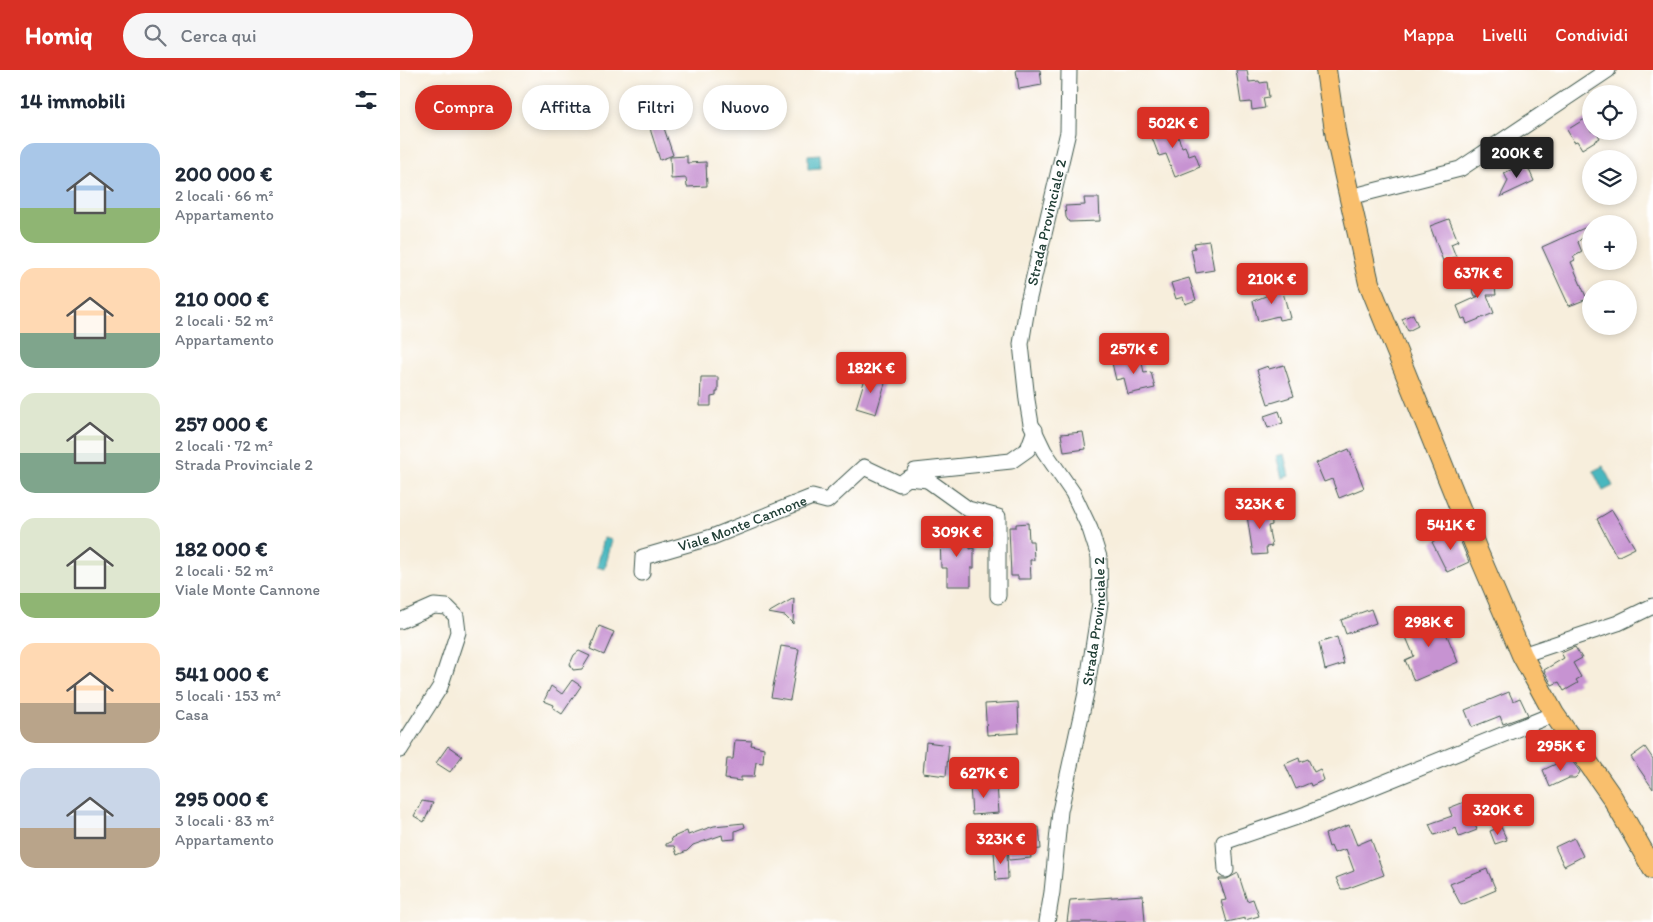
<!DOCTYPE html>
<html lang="it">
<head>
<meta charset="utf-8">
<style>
  :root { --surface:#fff; --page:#f6f6f7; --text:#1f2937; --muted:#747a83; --accent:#d93025 }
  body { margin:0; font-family:Itim,sans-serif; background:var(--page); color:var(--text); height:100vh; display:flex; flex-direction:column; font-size:19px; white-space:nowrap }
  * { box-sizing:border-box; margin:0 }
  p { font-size:16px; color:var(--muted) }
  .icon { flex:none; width:28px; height:28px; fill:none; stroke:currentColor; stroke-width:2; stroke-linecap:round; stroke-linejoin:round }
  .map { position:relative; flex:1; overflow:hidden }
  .panel { display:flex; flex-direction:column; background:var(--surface); width:400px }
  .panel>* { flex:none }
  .hud { position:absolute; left:15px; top:15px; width:475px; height:45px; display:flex; gap:10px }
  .tools { position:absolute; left:1182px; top:15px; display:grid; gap:10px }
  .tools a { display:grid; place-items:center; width:55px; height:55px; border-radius:50%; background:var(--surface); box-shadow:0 2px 8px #0003; font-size:25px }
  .price { position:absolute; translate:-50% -42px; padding:0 11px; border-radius:5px; background:var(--accent); color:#fff; font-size:16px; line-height:32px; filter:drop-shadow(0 1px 2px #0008) }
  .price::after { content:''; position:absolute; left:50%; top:30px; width:15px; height:11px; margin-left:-8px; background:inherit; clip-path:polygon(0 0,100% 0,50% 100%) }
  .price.active { background:#222; color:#fff }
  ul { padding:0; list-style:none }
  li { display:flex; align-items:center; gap:15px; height:125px; padding:0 20px }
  li span { display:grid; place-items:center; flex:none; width:140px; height:100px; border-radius:15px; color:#555 }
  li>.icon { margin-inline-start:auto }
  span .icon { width:60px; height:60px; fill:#fffc; stroke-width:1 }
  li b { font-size:21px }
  h2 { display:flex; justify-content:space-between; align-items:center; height:60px; padding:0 20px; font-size:21px }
  .chip { padding:0 18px; border-radius:22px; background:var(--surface); box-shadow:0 2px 8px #0003; font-size:18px; line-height:45px }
  .chip.active { background:var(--accent); color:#fff }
  header { display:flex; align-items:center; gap:30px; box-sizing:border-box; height:70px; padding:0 25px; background:var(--accent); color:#fff }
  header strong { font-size:24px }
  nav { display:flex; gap:28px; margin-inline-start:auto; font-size:18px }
  .search { width:350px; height:45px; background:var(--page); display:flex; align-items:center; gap:12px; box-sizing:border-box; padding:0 18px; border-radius:28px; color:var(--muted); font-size:19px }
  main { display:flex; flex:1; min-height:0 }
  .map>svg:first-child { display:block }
  .water { fill:#48b7bf; stroke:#347a7a }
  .building { fill:#c793d2 }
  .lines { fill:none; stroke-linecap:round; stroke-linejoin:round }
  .minor-casing { stroke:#3f584d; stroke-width:17 }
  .major-casing { stroke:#3f584d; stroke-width:22 }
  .minor { stroke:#fff; stroke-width:15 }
  .major { stroke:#f9bf6d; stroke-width:20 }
  .labels { text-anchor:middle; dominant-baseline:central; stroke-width:4; stroke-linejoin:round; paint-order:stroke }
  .street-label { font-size:15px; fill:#1f3d34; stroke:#fff }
</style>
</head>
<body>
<header>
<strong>Homiq</strong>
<div class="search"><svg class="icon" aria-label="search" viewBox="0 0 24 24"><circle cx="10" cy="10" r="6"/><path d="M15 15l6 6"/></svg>Cerca qui</div>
<nav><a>Mappa</a><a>Livelli</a><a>Condividi</a></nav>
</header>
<main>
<section class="panel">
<h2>14 immobili<svg class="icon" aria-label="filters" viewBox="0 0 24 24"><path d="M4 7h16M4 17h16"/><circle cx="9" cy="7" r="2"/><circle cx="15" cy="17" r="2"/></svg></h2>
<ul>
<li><span style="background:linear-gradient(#a9c7e8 65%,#8fb573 0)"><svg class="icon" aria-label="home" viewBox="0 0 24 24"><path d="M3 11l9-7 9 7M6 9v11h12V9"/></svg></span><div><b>200 000 €</b><p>2 locali · 66 m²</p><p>Appartamento</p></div></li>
<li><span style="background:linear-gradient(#ffd9b3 65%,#7fa58c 0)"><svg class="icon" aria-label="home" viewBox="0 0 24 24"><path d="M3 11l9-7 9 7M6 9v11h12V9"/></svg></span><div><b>210 000 €</b><p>2 locali · 52 m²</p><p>Appartamento</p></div></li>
<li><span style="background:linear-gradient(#dfe7d0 60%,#7fa58c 0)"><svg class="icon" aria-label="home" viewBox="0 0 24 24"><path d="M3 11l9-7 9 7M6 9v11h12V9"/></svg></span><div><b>257 000 €</b><p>2 locali · 72 m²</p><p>Strada Provinciale 2</p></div></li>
<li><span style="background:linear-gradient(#dfe7d0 75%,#8fb573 0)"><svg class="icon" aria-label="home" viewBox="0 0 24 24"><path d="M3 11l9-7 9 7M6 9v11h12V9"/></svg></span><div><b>182 000 €</b><p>2 locali · 52 m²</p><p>Viale Monte Cannone</p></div></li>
<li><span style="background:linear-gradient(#ffd9b3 60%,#b9a48a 0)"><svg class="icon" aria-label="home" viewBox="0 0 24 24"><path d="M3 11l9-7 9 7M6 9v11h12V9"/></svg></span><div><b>541 000 €</b><p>5 locali · 153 m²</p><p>Casa</p></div></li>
<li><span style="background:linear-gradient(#c9d6e8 60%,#b9a48a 0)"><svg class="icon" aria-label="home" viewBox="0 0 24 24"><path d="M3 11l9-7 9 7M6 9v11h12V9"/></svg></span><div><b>295 000 €</b><p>3 locali · 83 m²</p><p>Appartamento</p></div></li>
</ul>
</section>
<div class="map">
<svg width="1253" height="852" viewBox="0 0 1253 852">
  <rect width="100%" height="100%" fill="#fff"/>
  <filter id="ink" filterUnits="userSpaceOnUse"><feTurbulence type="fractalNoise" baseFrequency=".02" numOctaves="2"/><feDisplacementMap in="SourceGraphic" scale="10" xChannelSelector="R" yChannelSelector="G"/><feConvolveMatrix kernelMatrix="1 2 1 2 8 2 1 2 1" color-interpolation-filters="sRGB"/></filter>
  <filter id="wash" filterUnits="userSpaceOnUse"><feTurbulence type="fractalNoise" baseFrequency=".0096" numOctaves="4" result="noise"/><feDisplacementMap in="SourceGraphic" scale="20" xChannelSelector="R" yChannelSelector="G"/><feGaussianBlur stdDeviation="1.12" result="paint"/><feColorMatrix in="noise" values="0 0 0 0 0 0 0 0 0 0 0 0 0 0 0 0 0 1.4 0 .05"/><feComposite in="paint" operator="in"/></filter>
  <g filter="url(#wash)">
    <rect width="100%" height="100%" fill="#f7eedc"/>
    <g class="water">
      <polygon points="420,84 420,98 408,99 408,85"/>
      <polygon points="884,384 889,406 882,408 876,386"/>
      <polygon points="1203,396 1213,416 1203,421 1193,401"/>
      <polygon points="204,468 212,470 205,499 197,497"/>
    </g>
    <g id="blocks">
      <g class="building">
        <polygon points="616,0 640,0 642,15 619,19"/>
        <polygon points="836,0 847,0 849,12 859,11 860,13 867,12 869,27 863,28 865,38 852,40 851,32 841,33"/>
        <polygon points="258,40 273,85 260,90 251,62 248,43"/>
        <polygon points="1188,47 1191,53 1191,61 1196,61 1200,68 1182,79 1177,71 1174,72 1167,60"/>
        <polygon points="771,49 782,77 785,76 789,86 795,84 800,97 775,107 766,84 759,86 751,65 756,63 753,55"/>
        <polygon points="287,86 287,93 306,92 307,116 287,117 286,108 271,109 270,87"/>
        <polygon points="1126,93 1134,111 1100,127 1108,111 1104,103"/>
        <polygon points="684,128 699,128 700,151 669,152 666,147 665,136 685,135"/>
        <polygon points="1049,149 1058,171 1051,174 1056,187 1043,191 1030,156"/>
        <polygon points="1191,155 1191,159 1178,172 1182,182 1173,187 1175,190 1171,192 1187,229 1169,236 1142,177"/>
        <polygon points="809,171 814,200 796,203 791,179 795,178 794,173"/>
        <polygon points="1078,202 1092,210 1095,217 1096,225 1087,225 1094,243 1067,254 1065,248 1062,249 1057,236 1079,226 1075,226 1068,208"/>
        <polygon points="789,208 796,230 785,234 783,227 776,229 771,213"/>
        <polygon points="881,215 890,248 879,250 878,246 858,251 853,231 871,224 870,218"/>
        <polygon points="1013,244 1018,256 1008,261 1002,249"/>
        <polygon points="741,287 744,303 751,302 755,318 728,324 724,308 716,310 712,293"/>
        <polygon points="884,295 894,326 868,334 857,300 868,296 869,299"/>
        <polygon points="467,302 486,310 476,344 456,338"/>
        <polygon points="301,307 318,307 318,322 316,322 316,326 311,327 311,336 300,336"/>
        <polygon points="879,341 883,353 868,358 864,346"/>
        <polygon points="683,362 686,379 664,382 661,364"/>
        <polygon points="949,379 964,418 939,428 932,409 924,412 916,393"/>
        <polygon points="861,438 862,441 871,440 872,455 868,456 872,476 866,477 867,484 853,485 846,439"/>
        <polygon points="1212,440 1235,478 1217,487 1197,449"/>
        <polygon points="628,453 629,471 633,471 634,490 630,490 631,509 618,509 618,506 611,506 609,457 616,457 616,454"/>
        <polygon points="1056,460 1069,492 1047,502 1032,472"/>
        <polygon points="557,461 570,461 570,479 574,478 574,498 571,498 571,516 547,516 547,498 541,498 540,464 557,464"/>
        <polygon points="394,528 393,554 385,546 368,543"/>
        <polygon points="971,539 976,553 946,564 941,550"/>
        <polygon points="1042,544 1049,561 1046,563 1058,592 1014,611 1005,590 1014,586 1003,560"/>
        <polygon points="199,556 214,562 204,585 190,579"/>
        <polygon points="937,567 944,594 925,600 919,573"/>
        <polygon points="381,576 399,579 390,630 371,627"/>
        <polygon points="1175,577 1182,588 1173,593 1181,607 1176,610 1178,613 1164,621 1159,612 1152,615 1144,600 1164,588 1161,583"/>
        <polygon points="179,581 190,586 182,599 173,600 170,594 174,585"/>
        <polygon points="172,610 181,616 162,644 153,638 154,635 144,631 151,616 162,624"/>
        <polygon points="1109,622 1113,631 1120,628 1128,645 1103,654 1100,646 1072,657 1065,640"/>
        <polygon points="618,632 619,663 587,665 585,634"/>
        <polygon points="335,670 352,671 351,675 364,678 363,693 356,692 354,707 341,707 341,711 325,709 327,689 333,689"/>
        <polygon points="526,672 549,675 546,706 523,703"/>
        <polygon points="48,676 62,686 50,702 36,693"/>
        <polygon points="1245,677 1253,689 1253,719 1231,687"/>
        <polygon points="899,688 900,692 908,689 914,702 920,699 924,710 911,716 910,713 896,719 885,694"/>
        <polygon points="1170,688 1180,702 1178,705 1175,708 1169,708 1150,717 1143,700 1160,692 1167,692"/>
        <polygon points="597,714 599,743 572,745 570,716"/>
        <polygon points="22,731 33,733 24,752 14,746"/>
        <polygon points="1067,731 1077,760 1059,767 1056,758 1034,765 1029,754 1052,746 1049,738"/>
        <polygon points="344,753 345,757 335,761 335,769 323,770 322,765 293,775 287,781 277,785 274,776 266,776 266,774 272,771 271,768 287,761 288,765 314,756"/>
        <polygon points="949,755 957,775 971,769 984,805 946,819 941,819 936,808 954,801 946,779 934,783 931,776 929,777 925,764"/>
        <polygon points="639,757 641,779 630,780 631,788 609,790 607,760"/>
        <polygon points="1101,757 1107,770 1095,774 1090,761"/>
        <polygon points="1174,768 1183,786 1164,796 1155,777"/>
        <polygon points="594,781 607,781 608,809 596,810"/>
        <polygon points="1087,799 1096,820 1061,835 1050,814"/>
        <polygon points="838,803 847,831 853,829 859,846 845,850 845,848 827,852 821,831 826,830 819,809 827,809"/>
        <polygon points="743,825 745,852 667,852 670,830"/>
      </g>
    </g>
  </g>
  <g filter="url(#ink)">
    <use href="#blocks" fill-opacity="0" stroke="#3f584d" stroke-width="1"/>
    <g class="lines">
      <defs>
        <g id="minor">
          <polyline points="950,127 1060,99 1208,0"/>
          <path id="s1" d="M242,503L243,487L312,467L412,427L427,431L464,397L500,414L508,408L528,410"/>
          <polyline points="598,526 598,447 568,439 515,401 611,391 628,379 635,360"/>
          <polyline points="0,551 34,536 47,537 56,546 58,562 40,617 0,680"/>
          <polyline points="1122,585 1218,553 1253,536"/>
          <polyline points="826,800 824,772 906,744 1154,644"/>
          <path id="s2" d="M647,852L652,822L660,741L686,623L700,533L699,487L690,459L673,423L644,381L631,354L627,330L621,274L628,232L668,62L669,0"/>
        </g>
        <polyline id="major" points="926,0 936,67 969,213 1077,480 1122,585 1154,644 1212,727 1253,799"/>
      </defs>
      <use href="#minor" class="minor-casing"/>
      <use href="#major" class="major-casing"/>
      <use href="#minor" class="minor"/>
      <use href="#major" class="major"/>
    </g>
  </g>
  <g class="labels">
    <g class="street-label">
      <text stroke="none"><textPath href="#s2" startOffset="725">Strada Provinciale 2</textPath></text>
      <text stroke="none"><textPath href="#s1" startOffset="121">Viale Monte Cannone</textPath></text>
      <text stroke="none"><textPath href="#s2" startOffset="305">Strada Provinciale 2</textPath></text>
    </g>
  </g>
</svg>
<div class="tools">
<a><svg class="icon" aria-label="locate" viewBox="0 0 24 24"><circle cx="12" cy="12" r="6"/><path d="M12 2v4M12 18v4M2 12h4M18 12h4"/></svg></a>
<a><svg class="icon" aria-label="layers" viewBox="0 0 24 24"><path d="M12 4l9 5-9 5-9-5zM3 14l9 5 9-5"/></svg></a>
<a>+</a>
<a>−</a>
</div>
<b class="price" style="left:773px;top:79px">502K €</b>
<b class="price active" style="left:1117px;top:109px">200K €</b>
<b class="price" style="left:1078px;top:229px">637K €</b>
<b class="price" style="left:872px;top:235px">210K €</b>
<b class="price" style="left:734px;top:305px">257K €</b>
<b class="price" style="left:471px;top:324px">182K €</b>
<b class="price" style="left:860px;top:460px">323K €</b>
<b class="price" style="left:1051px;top:481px">541K €</b>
<b class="price" style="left:557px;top:488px">309K €</b>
<b class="price" style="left:1029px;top:578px">298K €</b>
<b class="price" style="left:1161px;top:702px">295K €</b>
<b class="price" style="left:584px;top:729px">627K €</b>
<b class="price" style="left:1098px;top:766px">320K €</b>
<b class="price" style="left:601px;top:795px">323K €</b>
<div class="hud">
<a class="chip active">Compra</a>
<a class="chip">Affitta</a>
<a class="chip">Filtri</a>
<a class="chip">Nuovo</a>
</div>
</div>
</main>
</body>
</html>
